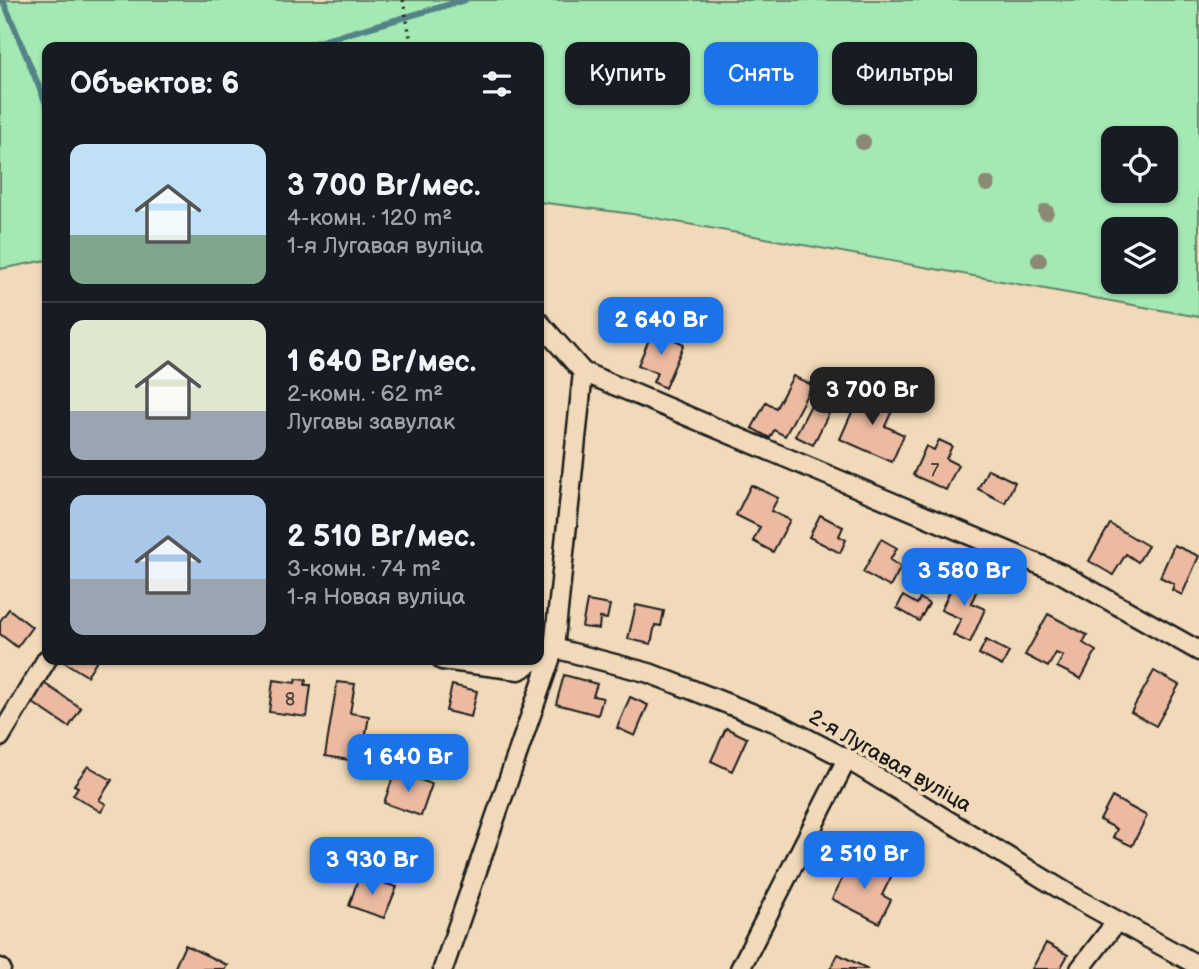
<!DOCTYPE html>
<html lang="ru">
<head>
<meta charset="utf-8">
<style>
  :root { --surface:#171b24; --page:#20242c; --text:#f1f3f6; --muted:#9ea1a6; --line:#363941; --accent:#1a73e8 }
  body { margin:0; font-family:"Balsamiq Sans",sans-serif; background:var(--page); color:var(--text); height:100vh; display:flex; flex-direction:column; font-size:26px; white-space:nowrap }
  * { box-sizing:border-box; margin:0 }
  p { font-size:23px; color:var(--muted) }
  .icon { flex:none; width:38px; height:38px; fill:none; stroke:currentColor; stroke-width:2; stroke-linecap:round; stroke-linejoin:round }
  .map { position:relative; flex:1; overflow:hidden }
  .drawer { position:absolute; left:42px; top:42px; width:502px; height:623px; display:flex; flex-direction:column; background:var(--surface); border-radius:14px; box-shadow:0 2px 5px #0004 }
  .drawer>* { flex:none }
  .top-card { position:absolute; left:565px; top:42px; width:528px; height:63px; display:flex; gap:14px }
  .controls { position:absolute; left:1101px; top:126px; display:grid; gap:14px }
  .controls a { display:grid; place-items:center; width:77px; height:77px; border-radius:14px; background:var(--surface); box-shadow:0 2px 5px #0004; font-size:35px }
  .price { position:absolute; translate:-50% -60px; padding:0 16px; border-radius:14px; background:var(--accent); color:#fff; font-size:23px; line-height:46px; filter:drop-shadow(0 2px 4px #0008) }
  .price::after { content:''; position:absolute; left:50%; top:42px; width:21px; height:16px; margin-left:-10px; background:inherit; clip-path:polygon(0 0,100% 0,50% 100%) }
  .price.on { background:#222; color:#fff }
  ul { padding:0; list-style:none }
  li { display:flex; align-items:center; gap:21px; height:175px; padding:0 28px }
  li+li { border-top:2px solid var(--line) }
  li span { display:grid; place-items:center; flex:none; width:196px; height:140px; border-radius:14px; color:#555 }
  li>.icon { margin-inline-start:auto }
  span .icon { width:84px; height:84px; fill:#fffc; stroke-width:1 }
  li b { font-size:30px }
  h2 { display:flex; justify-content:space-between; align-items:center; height:84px; padding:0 28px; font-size:30px }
  .tag { padding:0 24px; border-radius:14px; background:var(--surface); box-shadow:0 2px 5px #0004; font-size:24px; line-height:63px }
  .tag.on { background:var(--accent); color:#fff }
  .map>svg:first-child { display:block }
  .green { fill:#a4e8b3; stroke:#608268; stroke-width:2; fill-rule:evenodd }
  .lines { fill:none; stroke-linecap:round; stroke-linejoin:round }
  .stream { stroke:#538387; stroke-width:6 }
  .building { fill:#ebbaa1; stroke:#1c1c1c; stroke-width:2 }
  .street-casing { stroke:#1c1c1c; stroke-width:23 }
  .path { stroke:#1c1c1c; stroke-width:3.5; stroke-dasharray:2 5; stroke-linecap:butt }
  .street { stroke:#f1dab9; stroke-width:18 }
  .tree { fill:#8b8873 }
  .labels { text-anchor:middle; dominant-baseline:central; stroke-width:7; stroke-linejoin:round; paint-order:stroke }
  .number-label { font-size:18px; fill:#50443d }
  .street-label { font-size:21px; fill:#1c1c1c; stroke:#f1dab9 }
</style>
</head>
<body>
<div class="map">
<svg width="1199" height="969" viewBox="0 0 1199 969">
  <rect width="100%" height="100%" fill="#f1dab9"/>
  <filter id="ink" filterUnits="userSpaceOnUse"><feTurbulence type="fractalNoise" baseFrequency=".0143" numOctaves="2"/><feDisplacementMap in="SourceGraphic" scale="14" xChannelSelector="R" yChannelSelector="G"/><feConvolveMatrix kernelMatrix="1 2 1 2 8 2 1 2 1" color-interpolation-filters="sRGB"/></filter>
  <g filter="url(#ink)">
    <path class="green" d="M0,0H1199V317L633,214L539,202V47H47V260L0,269ZM1166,138V191H1113V138ZM1166,229V282H1113V229Z"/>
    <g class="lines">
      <g class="stream">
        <polyline points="3,0 47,106"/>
        <polyline points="301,47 465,0"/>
      </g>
    </g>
    <g class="building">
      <polygon points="653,330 684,344 665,388 653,382 657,373 638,365"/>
      <polygon points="793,376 812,385 785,436 774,430 770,438 752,428 766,402 776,408"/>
      <polygon points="863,387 879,394 876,401 893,409 885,426 904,435 892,462 840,439"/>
      <polygon points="811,405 829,413 813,445 795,436"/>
      <polygon points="939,440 952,446 946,459 958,465 946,490 913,475 926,446 934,450"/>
      <polygon points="988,469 1015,482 1005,503 978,489"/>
      <polygon points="751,485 778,498 771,511 790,520 773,552 753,541 760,527 736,515"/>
      <polygon points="820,515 843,527 839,536 846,540 840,553 809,537"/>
      <polygon points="1110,524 1148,546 1138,562 1126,554 1113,575 1089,561"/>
      <polygon points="881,539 897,548 890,560 901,567 890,587 863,572"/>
      <polygon points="1174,545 1199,556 1182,595 1172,590 1174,584 1160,577"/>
      <polygon points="957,576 979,586 971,603 985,609 970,643 953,635 961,619 941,610"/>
      <polygon points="903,596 917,604 920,598 929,604 919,621 897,608"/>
      <polygon points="587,601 610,605 607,619 600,618 599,629 582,627"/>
      <polygon points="636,605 664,611 661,626 655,625 651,644 628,639"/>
      <polygon points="9,609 32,627 17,647 0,634 0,621"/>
      <polygon points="1048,614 1087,635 1083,643 1096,651 1081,679 1057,667 1063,656 1056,653 1048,667 1025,655"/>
      <polygon points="986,640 1009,652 1002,666 979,654"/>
      <polygon points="61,660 97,660 87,676"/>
      <polygon points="1154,671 1179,685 1156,726 1131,712"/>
      <polygon points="564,675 597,684 593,696 603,698 598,715 556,704"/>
      <polygon points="296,679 306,680 305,685 311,685 307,717 269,712 273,680 295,683"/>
      <polygon points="39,680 81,708 69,727 27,699"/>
      <polygon points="337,682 355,684 350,713 369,716 361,762 325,756"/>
      <polygon points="452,685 477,691 471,717 446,711"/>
      <polygon points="630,697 648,705 635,736 617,728"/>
      <polygon points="726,728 747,738 732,771 711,761"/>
      <polygon points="88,766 112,780 99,800 106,804 101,812 73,795 78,787 74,785"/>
      <polygon points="395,771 432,784 421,816 384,803"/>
      <polygon points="1112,797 1147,816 1132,846 1113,837 1117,829 1100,820"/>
      <polygon points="864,861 892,875 882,895 891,900 879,923 832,899 849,865 859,870"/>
      <polygon points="359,876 397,887 384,918 349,906"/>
      <polygon points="1046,943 1068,955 1060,969 1032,969"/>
      <polygon points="185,945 227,965 225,969 174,969"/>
      <polygon points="838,954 868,969 830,969"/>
    </g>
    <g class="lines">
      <defs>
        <g id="street">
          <polyline points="539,322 583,372 1062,574 1199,651"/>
          <polyline points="539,657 554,648 649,673 777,723 847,759 1072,896 1199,966"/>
          <polyline points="442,660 519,670 535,660"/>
          <polyline points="0,737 47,659"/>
          <polyline points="0,968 1,969"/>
          <polyline points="443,969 554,648 583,372"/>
          <polyline points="740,969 847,759"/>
          <polyline points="1080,969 1117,921"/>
        </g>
      </defs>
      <use href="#street" class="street-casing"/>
      <polyline class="path" points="403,0 412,47"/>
      <use href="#street" class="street"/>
    </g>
    <g class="tree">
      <circle cx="863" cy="142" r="8"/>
      <circle cx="987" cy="184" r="8"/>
      <circle cx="1046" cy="212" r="8"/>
      <circle cx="1039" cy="260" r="8"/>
    </g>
  </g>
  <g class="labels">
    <g class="number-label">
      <text x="935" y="470">7</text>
      <text x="290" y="699">8</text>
    </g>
    <g class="street-label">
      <text transform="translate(890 761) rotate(30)">2-я Лугавая вуліца</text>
    </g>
  </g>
</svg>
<div class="controls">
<a><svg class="icon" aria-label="locate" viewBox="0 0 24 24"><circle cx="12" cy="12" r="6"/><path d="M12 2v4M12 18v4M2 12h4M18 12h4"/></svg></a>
<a><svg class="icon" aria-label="layers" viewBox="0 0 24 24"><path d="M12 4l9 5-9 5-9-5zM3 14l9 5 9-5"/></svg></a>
</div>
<b class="price" style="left:661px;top:357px">2 640 Br</b>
<b class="price on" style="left:872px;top:427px">3 700 Br</b>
<b class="price" style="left:964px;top:608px">3 580 Br</b>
<b class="price" style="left:408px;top:794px">1 640 Br</b>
<b class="price" style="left:864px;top:891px">2 510 Br</b>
<b class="price" style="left:372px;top:897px">3 930 Br</b>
<div class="top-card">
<a class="tag">Купить</a>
<a class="tag on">Снять</a>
<a class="tag">Фильтры</a>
</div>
<section class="drawer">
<h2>Объектов: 6<svg class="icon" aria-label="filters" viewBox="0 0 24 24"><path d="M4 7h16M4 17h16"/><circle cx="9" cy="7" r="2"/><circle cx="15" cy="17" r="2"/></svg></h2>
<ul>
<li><span style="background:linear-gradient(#bfe0f5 65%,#7fa58c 0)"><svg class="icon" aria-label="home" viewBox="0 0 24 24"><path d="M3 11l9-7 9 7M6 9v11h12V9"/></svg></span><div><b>3 700 Br/мес.</b><p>4-комн. · 120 m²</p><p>1-я Лугавая вуліца</p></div></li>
<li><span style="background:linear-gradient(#dfe7d0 65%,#9aa5b1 0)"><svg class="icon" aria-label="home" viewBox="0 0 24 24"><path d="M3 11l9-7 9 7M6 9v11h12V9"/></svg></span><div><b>1 640 Br/мес.</b><p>2-комн. · 62 m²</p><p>Лугавы завулак</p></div></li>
<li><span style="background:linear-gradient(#a9c7e8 60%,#9aa5b1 0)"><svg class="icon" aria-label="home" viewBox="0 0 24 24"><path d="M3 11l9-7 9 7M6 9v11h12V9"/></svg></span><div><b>2 510 Br/мес.</b><p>3-комн. · 74 m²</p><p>1-я Новая вуліца</p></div></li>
</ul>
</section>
</div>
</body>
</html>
